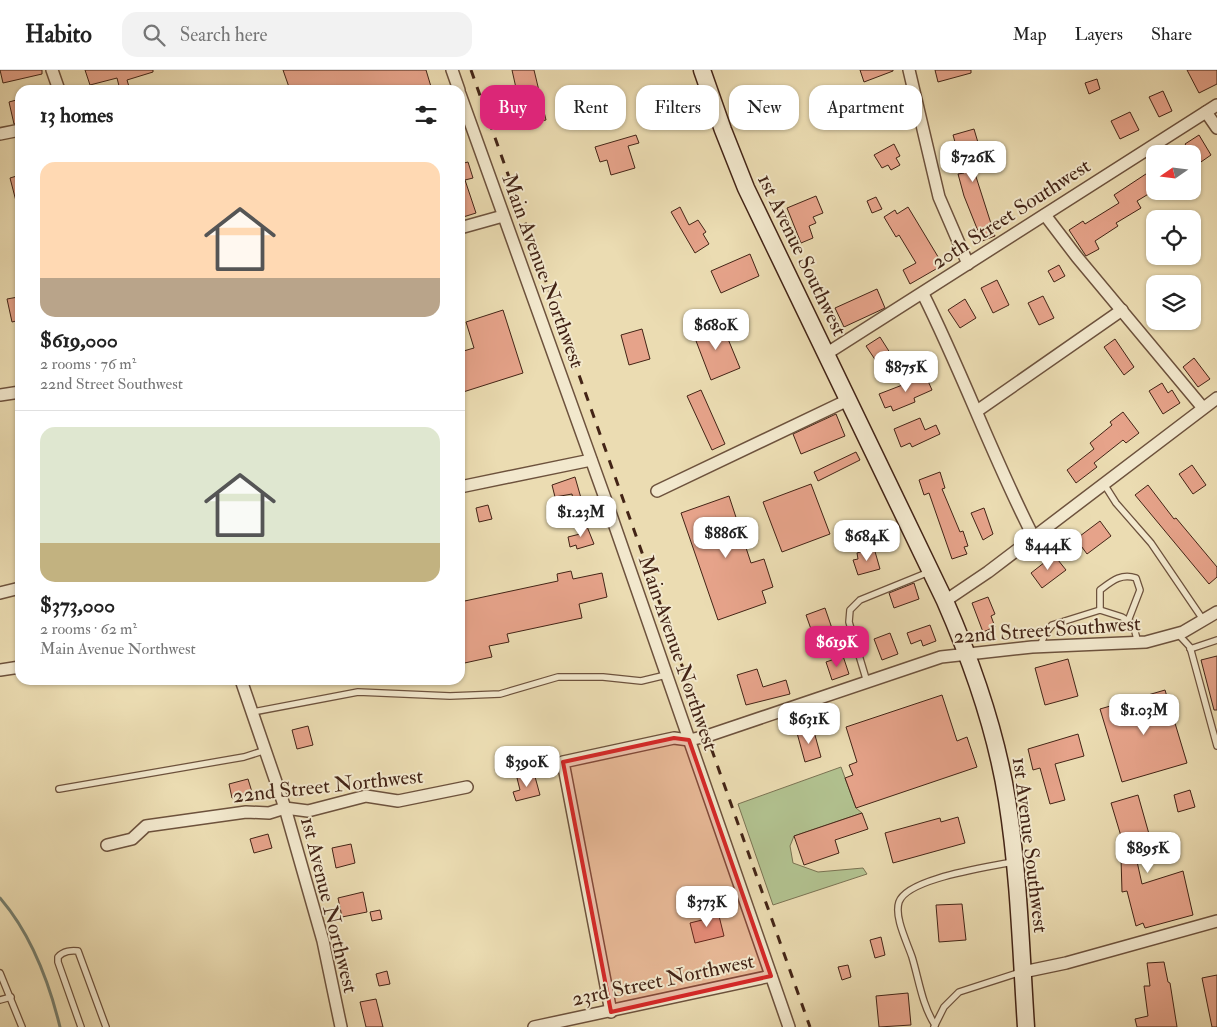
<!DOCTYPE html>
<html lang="en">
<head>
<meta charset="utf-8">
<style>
  :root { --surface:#fff; --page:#f2f2f2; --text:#222; --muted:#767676; --line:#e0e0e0; --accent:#db2777 }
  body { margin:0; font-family:"IM FELL Double Pica",serif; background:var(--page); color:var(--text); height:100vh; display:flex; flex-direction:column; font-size:19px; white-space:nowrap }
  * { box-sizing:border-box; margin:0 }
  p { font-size:16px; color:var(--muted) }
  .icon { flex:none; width:28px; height:28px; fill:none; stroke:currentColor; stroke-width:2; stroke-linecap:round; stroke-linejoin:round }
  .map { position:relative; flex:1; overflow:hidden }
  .sheet { position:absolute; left:15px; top:15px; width:450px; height:600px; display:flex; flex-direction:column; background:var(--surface); border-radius:15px; box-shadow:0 1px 4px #0004 }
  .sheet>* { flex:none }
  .guide { position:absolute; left:480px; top:15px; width:475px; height:45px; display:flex; gap:10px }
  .needle { width:32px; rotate:256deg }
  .buttons { position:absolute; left:1146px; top:75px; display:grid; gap:10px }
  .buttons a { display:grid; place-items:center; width:55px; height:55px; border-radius:10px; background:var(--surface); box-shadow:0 1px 4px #0004; font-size:25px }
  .price { position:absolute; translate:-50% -42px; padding:0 11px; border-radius:10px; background:#fff; color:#222; font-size:16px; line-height:32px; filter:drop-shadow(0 1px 2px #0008) }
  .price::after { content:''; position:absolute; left:50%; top:30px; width:15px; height:11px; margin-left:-8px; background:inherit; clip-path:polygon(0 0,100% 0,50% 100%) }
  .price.current { background:var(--accent); color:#fff }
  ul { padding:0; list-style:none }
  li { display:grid; align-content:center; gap:10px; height:265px; padding:0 25px }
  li+li { border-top:1px solid var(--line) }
  li span { display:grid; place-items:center; height:155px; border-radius:15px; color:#555 }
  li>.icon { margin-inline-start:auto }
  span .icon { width:90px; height:90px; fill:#fffc; stroke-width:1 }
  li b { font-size:21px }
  h2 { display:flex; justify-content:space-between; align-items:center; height:60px; padding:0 25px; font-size:21px }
  .tag { padding:0 18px; border-radius:15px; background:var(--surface); box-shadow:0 1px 4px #0004; font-size:18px; line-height:45px }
  .tag.current { background:var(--accent); color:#fff }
  header { display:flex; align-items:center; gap:30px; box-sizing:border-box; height:70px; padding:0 25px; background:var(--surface); border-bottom:1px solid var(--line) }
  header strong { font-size:24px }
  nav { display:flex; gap:28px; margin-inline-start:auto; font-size:18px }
  .search { width:350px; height:45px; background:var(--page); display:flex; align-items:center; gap:12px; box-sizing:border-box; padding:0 18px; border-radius:15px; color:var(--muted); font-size:19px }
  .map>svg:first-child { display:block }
  .green { fill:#b2c290; stroke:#7a7353 }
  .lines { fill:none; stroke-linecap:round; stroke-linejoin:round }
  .stream { stroke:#767f6f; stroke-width:3 }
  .building { fill:#e6a38a; stroke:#432416 }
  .lane-casing { stroke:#6d523d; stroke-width:8 }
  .street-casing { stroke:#6d523d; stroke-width:14 }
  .secondary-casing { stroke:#432416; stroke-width:19 }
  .lane { stroke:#f2e8cd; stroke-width:5.5 }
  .street { stroke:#f2e8cd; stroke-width:11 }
  .secondary { stroke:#f2e8cd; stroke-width:16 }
  .rail { stroke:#432416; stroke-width:3; stroke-dasharray:9 9; stroke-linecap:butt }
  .marked { fill:#d62828; fill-opacity:0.2; stroke:#d62828; stroke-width:4; stroke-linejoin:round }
  .labels { text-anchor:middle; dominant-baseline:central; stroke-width:4; stroke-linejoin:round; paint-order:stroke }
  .street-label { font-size:21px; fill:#432416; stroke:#f2e8cd }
</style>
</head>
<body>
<header>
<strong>Habito</strong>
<div class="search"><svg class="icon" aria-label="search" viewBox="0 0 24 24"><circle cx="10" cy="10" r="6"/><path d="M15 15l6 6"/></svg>Search here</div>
<nav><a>Map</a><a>Layers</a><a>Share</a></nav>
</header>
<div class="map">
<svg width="1217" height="957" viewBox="0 0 1217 957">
  <rect width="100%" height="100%" fill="#ebdcb2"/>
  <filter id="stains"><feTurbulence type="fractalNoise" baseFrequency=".004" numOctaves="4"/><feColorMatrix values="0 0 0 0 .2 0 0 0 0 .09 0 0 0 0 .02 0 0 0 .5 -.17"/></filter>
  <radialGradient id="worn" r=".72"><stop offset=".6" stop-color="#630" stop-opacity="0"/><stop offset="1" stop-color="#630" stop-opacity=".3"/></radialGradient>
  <polygon class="green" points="841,697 856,738 862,743 794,766 790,776 793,793 818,802 863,798 867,804 773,835 738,734"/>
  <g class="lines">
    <path class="stream" d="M0,828C31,864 49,912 60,957"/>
  </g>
  <g class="building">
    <polygon points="0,0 42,0 42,4 3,13"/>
    <polygon points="85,0 153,0 153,2 127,10 130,20 120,20 117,8 90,15"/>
    <polygon points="283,0 426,0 432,20 290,20"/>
    <polygon points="512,0 534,0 546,50 524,54"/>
    <polygon points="860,0 893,0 893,1 864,12"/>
    <polygon points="935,0 971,0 971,3 938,12"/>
    <polygon points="1187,0 1217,0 1217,14 1199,23"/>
    <polygon points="1097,9 1100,19 1089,24 1085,13"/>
    <polygon points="683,16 688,34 643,47 638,30"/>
    <polygon points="1163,21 1172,41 1159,47 1149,27"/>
    <polygon points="874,24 885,54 871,59 863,28"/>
    <polygon points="20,29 20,53 14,54 9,32"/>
    <polygon points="1130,42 1139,60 1120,69 1111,51"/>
    <polygon points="974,59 979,76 976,78 978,86 970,88 995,166 982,171 964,126 958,104 964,103 953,65"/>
    <polygon points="636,65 639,73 628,76 635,98 611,105 607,90 600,92 595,77"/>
    <polygon points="1199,65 1211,85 1198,94 1185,74"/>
    <polygon points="894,74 900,86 896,88 900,95 891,100 888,95 882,98 874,85"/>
    <polygon points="468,92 473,108 465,110 476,143 460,148 460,94"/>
    <polygon points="1155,98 1155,120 1137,131 1141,138 1116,153 1118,156 1095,171 1099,179 1086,186 1069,160 1083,151 1085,154 1119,133 1114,125"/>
    <polygon points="20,105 20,135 17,135 10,108"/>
    <polygon points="816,126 823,143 813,147 816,153 809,156 813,168 801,173 787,138"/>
    <polygon points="876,127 882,139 872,143 867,131"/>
    <polygon points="680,137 689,155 698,150 706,162 703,164 709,174 695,183 671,142"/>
    <polygon points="908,137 943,195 910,214 903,200 916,193 899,165 896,167 884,147 895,140 897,144"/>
    <polygon points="750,184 759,206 721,223 711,201"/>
    <polygon points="1059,195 1065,206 1054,212 1048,201"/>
    <polygon points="997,210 1009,235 993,243 981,218"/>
    <polygon points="877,219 885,238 844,257 835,238"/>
    <polygon points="1043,226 1054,248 1039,255 1028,233"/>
    <polygon points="18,227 20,250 12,252 7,229"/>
    <polygon points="965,229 976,248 960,258 948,240"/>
    <polygon points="503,240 523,303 460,323 460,282 474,278 466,252"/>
    <polygon points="721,252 740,298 711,310 693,263"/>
    <polygon points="642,259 650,289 629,295 621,265"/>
    <polygon points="880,267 892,286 878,294 866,276"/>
    <polygon points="1115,269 1134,297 1124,305 1104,277"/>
    <polygon points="1194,288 1210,309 1198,317 1183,297"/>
    <polygon points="924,302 932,320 914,328 915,332 893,341 891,336 885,338 879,324 918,309 916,305"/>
    <polygon points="1162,313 1168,323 1172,320 1180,333 1163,344 1149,321"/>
    <polygon points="701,320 725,374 712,380 687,326"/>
    <polygon points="1123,342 1139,363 1126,373 1123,370 1094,393 1097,397 1076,413 1067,400 1094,379 1090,373 1112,355 1110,352"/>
    <polygon points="836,344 845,366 801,384 793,364"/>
    <polygon points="920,348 925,360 936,355 940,364 912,377 910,373 901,377 894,359"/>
    <polygon points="856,382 860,390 818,411 814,402"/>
    <polygon points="1192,395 1206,415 1193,424 1179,404"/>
    <polygon points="940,402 945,418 942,419 960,462 963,461 968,476 964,477 967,484 952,489 929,423 924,425 919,410"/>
    <polygon points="575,407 581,428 573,430 572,424 555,427 552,415"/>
    <polygon points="811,414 830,464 782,482 763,432"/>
    <polygon points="1148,415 1174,449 1176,448 1217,497 1217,507 1209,514 1135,425"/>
    <polygon points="729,426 751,493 764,489 773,517 762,521 766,533 718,550 681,443"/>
    <polygon points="488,435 492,449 479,452 476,438"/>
    <polygon points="984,438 993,464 983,470 971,443"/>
    <polygon points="1100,451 1111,466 1087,484 1076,469"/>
    <polygon points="586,454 594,474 577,479 576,475 570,477 568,467 580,464 578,457"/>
    <polygon points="874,478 880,499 858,505 853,490 858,489 857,483"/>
    <polygon points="1054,485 1066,500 1042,518 1031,503"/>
    <polygon points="571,501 573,509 602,503 607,527 579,534 582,548 507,564 509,572 489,576 492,587 460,594 460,532 558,511 557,504"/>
    <polygon points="914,513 919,529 894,538 889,523"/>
    <polygon points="988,527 995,544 991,546 995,557 983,562 972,533"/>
    <polygon points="825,538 836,570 817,576 806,545"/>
    <polygon points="930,555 936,571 923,576 921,570 911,574 907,563"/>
    <polygon points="890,563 898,584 882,590 874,569"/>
    <polygon points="843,586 849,604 832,610 826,592"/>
    <polygon points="1217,586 1217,640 1214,640 1201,590"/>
    <polygon points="1068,589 1078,626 1045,635 1035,598"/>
    <polygon points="757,599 763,617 786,610 790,624 746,635 737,605"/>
    <polygon points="1165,620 1187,693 1122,712 1100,639"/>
    <polygon points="942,625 957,671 967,667 977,697 856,738 845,708 853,705 849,695 857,692 846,657"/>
    <polygon points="308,656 313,675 297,679 292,660"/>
    <polygon points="813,658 821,687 805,692 797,663"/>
    <polygon points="1078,664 1084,686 1055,694 1065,730 1050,734 1040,698 1033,700 1028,679"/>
    <polygon points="534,703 540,725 516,731 513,722 520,720 517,708"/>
    <polygon points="248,709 252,722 232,728 229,714"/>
    <polygon points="1190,720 1195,737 1178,742 1174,725"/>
    <polygon points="1138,725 1149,764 1132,769 1142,814 1183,801 1193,845 1145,858 1143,853 1136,856 1127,821 1122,822 1121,788 1127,786 1111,733"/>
    <polygon points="862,743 868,759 835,770 839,783 804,795 794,766"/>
    <polygon points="958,747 965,773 893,793 885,763 940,748 941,752"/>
    <polygon points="268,764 272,778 254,783 250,769"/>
    <polygon points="351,774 355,793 336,798 332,778"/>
    <polygon points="363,822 367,842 342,847 338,828"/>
    <polygon points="962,834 966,870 939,872 936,835"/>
    <polygon points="380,840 382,849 372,851 370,842"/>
    <polygon points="714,842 715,847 719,846 724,866 695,873 690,853 702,850 701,845"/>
    <polygon points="881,867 885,885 875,888 870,870"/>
    <polygon points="1164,892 1168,912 1170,913 1177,957 1137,957 1135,949 1148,946 1144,916 1150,916 1147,893"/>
    <polygon points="848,895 851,907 842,910 838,897"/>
    <polygon points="387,901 390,914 379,916 376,904"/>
    <polygon points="1217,905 1217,957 1212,957 1202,908"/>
    <polygon points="908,923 911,955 879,957 876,926"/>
    <polygon points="376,929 383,957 366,957 360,932"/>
  </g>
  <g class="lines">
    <defs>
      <g id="lane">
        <polyline points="1104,414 1116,433 1151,473 1204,551"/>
        <path d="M1100,540V520C1112,511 1121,503 1136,508L1140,520L1128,551"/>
        <polyline points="1178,564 1190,577 1217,676"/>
        <polyline points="1040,576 1045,564 1052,555 1100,540 1122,547 1133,554 1138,573"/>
        <polyline points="1190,579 1217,570"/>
        <polyline points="867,612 849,552 850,540 860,530 929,502"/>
        <polyline points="253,642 358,622 450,626 500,624 558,607 603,607 641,611 666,605"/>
        <polyline points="59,719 244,687 266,680"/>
        <polyline points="0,903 22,957"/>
        <polyline points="0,930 11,927"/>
        <path d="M935,955C922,935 919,910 912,887C907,872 894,847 899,832C907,808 990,797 1012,792"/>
        <path d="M81,957L58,892V887C63,881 72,880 78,881L106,957"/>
        <polyline points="934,957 944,937 959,922 1021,902"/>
      </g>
      <g id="street">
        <polyline points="52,0 59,20"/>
        <polyline points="452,0 459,20"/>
        <polyline points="909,0 939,127 968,194"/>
        <polyline points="460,24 610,442 789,957"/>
        <polyline points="1206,42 1217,58"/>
        <polyline points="0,64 20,60"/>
        <polyline points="1045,145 1077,187 1203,338"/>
        <polyline points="460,158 503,146"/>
        <path d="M923,224C963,304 993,388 1034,468"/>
        <polyline points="826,284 1217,35"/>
        <polyline points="0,325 20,322"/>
        <polyline points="977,341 1122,240"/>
        <polyline points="460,417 591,390"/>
        <polyline points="657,421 848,330"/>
        <polyline points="0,523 20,518"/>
        <polyline points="945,531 988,502 1217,328"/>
        <polyline points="0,600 20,597"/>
        <polyline points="241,610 285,738 323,871 341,957"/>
        <polyline points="107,775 132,769 146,756 246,742 269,743 285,738 308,741 366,726 398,731 467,717"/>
        <polyline points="1023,902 1066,893 1217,851"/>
        <polyline points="611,942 563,692 674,668 689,670 707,666 941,587 1032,577 1146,572 1183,562 1217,542"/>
        <polyline points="534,957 771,906"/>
      </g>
      <path id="secondary" d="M702,0L723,60L746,118L945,531C973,595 996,660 1007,730C1019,805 1021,881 1026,957"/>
    </defs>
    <use href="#lane" class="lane-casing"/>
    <use href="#street" class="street-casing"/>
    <use href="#secondary" class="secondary-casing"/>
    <use href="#lane" class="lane"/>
    <use href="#street" class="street"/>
    <use href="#secondary" class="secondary"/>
    <polyline class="rail" points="471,0 810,957"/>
  </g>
  <path class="marked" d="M674,668L689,670L771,906L611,942L563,692Z"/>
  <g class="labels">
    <g class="street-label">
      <text transform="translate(1011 144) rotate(-33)">20th Street Southwest</text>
      <text transform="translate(802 185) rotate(64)">1st Avenue Southwest</text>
      <text transform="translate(543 201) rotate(70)">Main Avenue Northwest</text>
      <text transform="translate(1047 560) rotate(-4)">22nd Street Southwest</text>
      <text transform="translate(678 583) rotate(71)">Main Avenue Northwest</text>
      <text transform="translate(328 716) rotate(-6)">22nd Street Northwest</text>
      <text transform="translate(1030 775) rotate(83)">1st Avenue Southwest</text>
      <text transform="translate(329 835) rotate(76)">1st Avenue Northwest</text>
      <text transform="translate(663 910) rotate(-12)">23rd Street Northwest</text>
    </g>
  </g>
  <rect width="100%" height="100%" filter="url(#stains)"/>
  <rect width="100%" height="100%" fill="url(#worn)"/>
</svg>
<div class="buttons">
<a><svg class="needle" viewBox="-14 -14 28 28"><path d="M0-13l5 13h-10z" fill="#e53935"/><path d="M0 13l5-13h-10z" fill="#767676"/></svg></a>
<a><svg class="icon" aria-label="locate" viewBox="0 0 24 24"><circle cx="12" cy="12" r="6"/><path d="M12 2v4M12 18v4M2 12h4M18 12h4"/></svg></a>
<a><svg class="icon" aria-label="layers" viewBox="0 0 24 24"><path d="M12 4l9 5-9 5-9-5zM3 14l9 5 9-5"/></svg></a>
</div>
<b class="price" style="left:973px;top:113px">$726K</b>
<b class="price" style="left:716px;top:281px">$680K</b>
<b class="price" style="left:906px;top:323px">$875K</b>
<b class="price" style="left:581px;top:468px">$1.23M</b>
<b class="price" style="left:726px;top:489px">$886K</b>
<b class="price" style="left:867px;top:492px">$684K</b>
<b class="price" style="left:1048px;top:501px">$444K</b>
<b class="price current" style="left:837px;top:598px">$619K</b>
<b class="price" style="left:1144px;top:666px">$1.03M</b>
<b class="price" style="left:809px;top:675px">$631K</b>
<b class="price" style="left:527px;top:718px">$390K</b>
<b class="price" style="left:1148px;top:804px">$895K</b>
<b class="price" style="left:707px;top:858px">$373K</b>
<div class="guide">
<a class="tag current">Buy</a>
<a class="tag">Rent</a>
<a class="tag">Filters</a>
<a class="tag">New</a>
<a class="tag">Apartment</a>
</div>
<section class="sheet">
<h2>13 homes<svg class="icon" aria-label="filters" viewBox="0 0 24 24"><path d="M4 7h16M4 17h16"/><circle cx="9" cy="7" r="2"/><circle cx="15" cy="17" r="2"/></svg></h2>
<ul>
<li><span style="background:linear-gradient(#ffd9b3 75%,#b9a48a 0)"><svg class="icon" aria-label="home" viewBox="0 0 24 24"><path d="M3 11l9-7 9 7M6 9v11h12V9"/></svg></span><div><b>$619,000</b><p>2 rooms · 76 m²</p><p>22nd Street Southwest</p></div></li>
<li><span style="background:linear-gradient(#dfe7d0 75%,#c2b280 0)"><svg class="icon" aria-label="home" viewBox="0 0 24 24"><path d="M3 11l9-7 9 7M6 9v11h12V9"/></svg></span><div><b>$373,000</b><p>2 rooms · 62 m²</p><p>Main Avenue Northwest</p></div></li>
</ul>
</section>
</div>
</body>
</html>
